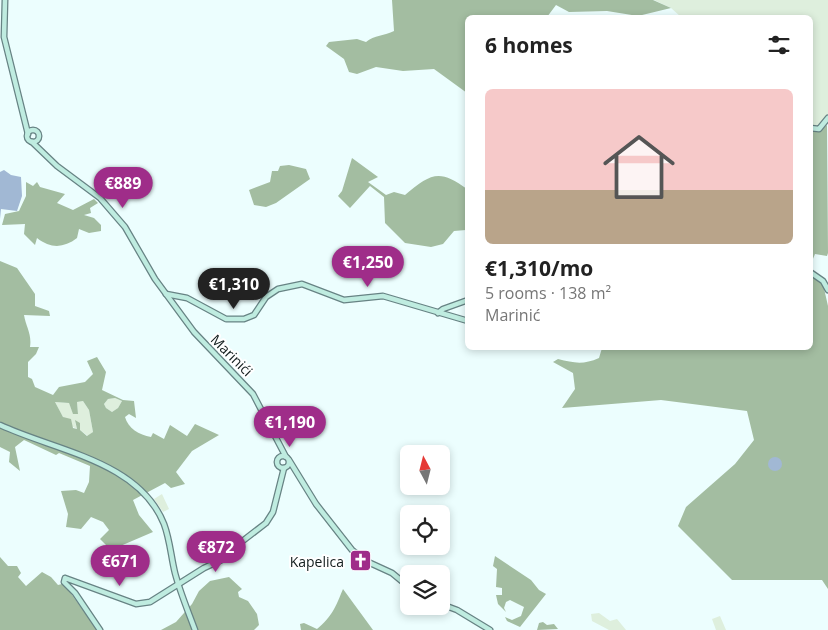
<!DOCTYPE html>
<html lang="en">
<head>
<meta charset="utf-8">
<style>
  :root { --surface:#fff; --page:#f6f6f6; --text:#222; --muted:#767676; --accent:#9f2d89 }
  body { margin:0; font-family:"Open Sans",sans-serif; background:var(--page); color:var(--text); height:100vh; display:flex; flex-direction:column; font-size:19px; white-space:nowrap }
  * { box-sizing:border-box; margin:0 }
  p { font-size:16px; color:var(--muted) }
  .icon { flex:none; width:28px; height:28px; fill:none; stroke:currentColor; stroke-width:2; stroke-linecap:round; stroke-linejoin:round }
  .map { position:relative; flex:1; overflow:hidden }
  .sheet { position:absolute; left:465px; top:15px; width:348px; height:335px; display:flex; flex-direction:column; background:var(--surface); border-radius:8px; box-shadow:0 2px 8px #0003 }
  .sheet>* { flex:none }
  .needle { width:32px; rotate:353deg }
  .controls { position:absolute; left:400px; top:445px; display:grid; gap:10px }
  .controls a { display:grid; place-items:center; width:50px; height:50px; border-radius:8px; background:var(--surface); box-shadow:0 2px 8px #0003; font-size:25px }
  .price { position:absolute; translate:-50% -42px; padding:0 11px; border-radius:18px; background:var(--accent); color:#fff; font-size:16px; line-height:32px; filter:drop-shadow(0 1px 2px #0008) }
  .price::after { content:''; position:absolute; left:50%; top:30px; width:15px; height:11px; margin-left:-8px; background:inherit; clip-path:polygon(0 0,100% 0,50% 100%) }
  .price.current { background:#222; color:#fff }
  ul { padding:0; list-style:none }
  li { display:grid; align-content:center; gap:10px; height:265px; padding:0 20px }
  li span { display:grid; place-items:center; height:155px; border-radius:8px; color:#555 }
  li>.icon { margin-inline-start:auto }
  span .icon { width:90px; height:90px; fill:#fffc; stroke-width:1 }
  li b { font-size:21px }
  h2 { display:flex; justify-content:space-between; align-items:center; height:60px; padding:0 20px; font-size:21px }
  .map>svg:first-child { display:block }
  .green { fill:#deefdd }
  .forest { fill:#a3bda1; fill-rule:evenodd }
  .water { fill:#a1b8d4 }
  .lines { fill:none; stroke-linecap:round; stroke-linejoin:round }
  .secondary-casing { stroke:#678384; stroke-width:7 }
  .secondary { stroke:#bfece0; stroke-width:4.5 }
  .labels { text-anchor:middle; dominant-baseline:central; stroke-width:4; stroke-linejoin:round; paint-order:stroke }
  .street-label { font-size:14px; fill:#121d1d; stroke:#fff }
  .poi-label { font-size:14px; fill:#121d1d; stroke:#fff; text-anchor:end }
</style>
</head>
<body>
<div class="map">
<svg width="828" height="630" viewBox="0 0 828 630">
  <rect width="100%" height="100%" fill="#ecfefe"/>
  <g class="green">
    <polygon points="654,0 828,0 828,114 816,127 810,125 810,18 681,17 671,8"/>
    <polygon points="115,398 122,401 118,408 112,412 106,408 104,404 108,399"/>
    <path d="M83,401L89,410L93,432L88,436L80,430L75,421L77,429C66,425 60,412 55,402L69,403L73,413L78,414L77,402Z"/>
    <polygon points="162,494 169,509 163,512 154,499"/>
    <polygon points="599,613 610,621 617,619 626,630 609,630 592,621 591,614"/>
    <polygon points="720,616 726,630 716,630 712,619"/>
  </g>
  <g class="forest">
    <path d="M392,0H653L671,8L638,16L607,11L569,12L556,5L547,17L468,18L467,93L434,69L403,71L376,67L357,74L349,72L344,59L326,46L329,42L357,39L366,42C374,35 385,36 394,31Z"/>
    <polygon points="827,125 828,253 827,256 815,254 810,266 810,131 822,129"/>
    <path d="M352,158L378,177L368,182L386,195L394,192L405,195C430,174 439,168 467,189L466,230L454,231L443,244L431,247L405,243L385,223L384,197L370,186L350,208L338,196L342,191Z"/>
    <polygon points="289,165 306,169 310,179 276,203 266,207 254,205 249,190 270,182 272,171 278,171 280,166"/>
    <path d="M26,182L33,186L37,182L40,187L65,194L57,203L73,210L94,199L98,203L90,208L91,213L84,215L94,218L101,225V231L89,233L79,229L77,238C64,248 51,249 37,238L35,245L24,234L25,224L2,225L5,214L19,211L26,196Z"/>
    <path d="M0,261L17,268L35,294V306L49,311L50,316L24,315C26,327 32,334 30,347H39L36,354L28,362V377L32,379L35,387L53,395L59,387L85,382L93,374L87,361L97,357L106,372L102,390L123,400L134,401L136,418L129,414L125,417C128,428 139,435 151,437L153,433L164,439L170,425L187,436L195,424L219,435L192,451L176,472L185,484L171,488L165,483L133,500L139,515L153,532L118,547L116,560L112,566L104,559L108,547L100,539L109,530L103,522L91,517L81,529L66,527L68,514L61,491L76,490L84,493L89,482L90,466L59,453L56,455L24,440L15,447L20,471L9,462L10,452L0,447ZM115,398L122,401L118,408L112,412L106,408L104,404L108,399ZM83,401L89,410L93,432L87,436L80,430V423L75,420L77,429L73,428L71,419L63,417L55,402L69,403L73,414H78L77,402Z"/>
    <path d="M810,276L823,284L828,306V589L822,580H732L678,526L686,507L735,464L754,440L747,411L661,400L562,408L575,389L573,373L553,362L558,359C574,363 583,365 599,358L602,348H810Z"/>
    <polygon points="495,556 531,580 539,590 546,594 520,627 507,621 505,617 512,620 521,616 524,607 510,600 506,602 504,608 506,612 498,604 496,595 502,595 502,588 496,587 497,569 493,566"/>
    <polygon points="0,557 8,566 17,566 21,573 18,577 26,586 42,572 51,577 58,585 62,584 70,592 97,630 0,630"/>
    <polygon points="229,577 242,589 238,592 239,597 248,601 257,614 259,625 254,630 161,630 176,622 192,604 199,591 210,581"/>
    <path d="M343,589L373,630H301L300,624L304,623L317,629C332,617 336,606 343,589Z"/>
    <polygon points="543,622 547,625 554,624 558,629 537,630 539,623"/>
  </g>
  <g class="water">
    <polygon points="4,170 11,175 21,177 22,196 17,211 1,209 0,219 0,172"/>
    <circle cx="775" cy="464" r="7"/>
  </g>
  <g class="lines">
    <defs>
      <g id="secondary">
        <polyline points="5,0 4,37 28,134"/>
        <polyline points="810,128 819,129 828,118"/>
        <circle cx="33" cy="136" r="6"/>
        <polyline points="32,142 57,166 100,198 125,227 155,279 194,332 253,394 286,457"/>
        <polyline points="810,272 823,281 828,290"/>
        <polyline points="166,294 187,298 226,319 244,319 254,315 266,297 278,289 302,284 344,300 383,296 468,321"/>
        <polyline points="438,313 443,309 468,300"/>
        <path d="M0,425C56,451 139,461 164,524C170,540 171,557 175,573C180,592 188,611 195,630"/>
        <circle cx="283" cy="462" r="6"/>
        <polyline points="289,460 316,504 352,550 368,562 392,573 409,587"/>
        <polyline points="441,604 457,610 490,630"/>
        <polyline points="100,630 75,593 64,582 65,578 136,604 150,602 204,568 230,556 240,543 266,523 273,512 284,468"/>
      </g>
    </defs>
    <use href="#secondary" class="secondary-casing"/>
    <use href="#secondary" class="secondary"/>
  </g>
  <defs>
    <symbol id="church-square" viewBox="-11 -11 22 22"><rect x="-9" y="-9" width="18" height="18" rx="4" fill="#9f2d89" stroke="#fff"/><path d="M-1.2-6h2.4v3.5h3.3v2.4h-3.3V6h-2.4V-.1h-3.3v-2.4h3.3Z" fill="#fff"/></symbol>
  </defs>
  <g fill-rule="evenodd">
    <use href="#church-square" x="348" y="548" width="25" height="25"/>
  </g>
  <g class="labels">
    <g class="street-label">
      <text transform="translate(232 355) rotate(45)">Marinići</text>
    </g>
    <g class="poi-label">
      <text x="344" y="561">Kapelica</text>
    </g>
  </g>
</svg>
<div class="controls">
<a><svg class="needle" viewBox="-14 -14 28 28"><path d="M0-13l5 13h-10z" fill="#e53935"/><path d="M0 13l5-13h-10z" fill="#767676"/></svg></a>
<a><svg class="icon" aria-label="locate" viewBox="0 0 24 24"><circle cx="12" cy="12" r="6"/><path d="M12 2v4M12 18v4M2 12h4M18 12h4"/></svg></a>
<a><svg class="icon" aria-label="layers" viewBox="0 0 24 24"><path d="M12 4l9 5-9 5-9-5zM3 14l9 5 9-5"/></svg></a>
</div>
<b class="price" style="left:123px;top:209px">€889</b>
<b class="price" style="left:368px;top:288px">€1,250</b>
<b class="price current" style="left:234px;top:310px">€1,310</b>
<b class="price" style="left:290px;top:448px">€1,190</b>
<b class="price" style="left:216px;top:573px">€872</b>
<b class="price" style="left:120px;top:587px">€671</b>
<section class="sheet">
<h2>6 homes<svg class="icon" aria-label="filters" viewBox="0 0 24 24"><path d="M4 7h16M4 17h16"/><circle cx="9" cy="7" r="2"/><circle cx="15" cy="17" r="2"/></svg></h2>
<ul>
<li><span style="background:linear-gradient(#f6c9c9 65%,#b9a48a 0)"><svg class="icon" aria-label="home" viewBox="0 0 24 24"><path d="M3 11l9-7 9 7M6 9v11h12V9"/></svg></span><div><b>€1,310/mo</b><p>5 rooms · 138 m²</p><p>Marinić</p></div></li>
</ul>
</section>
</div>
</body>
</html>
